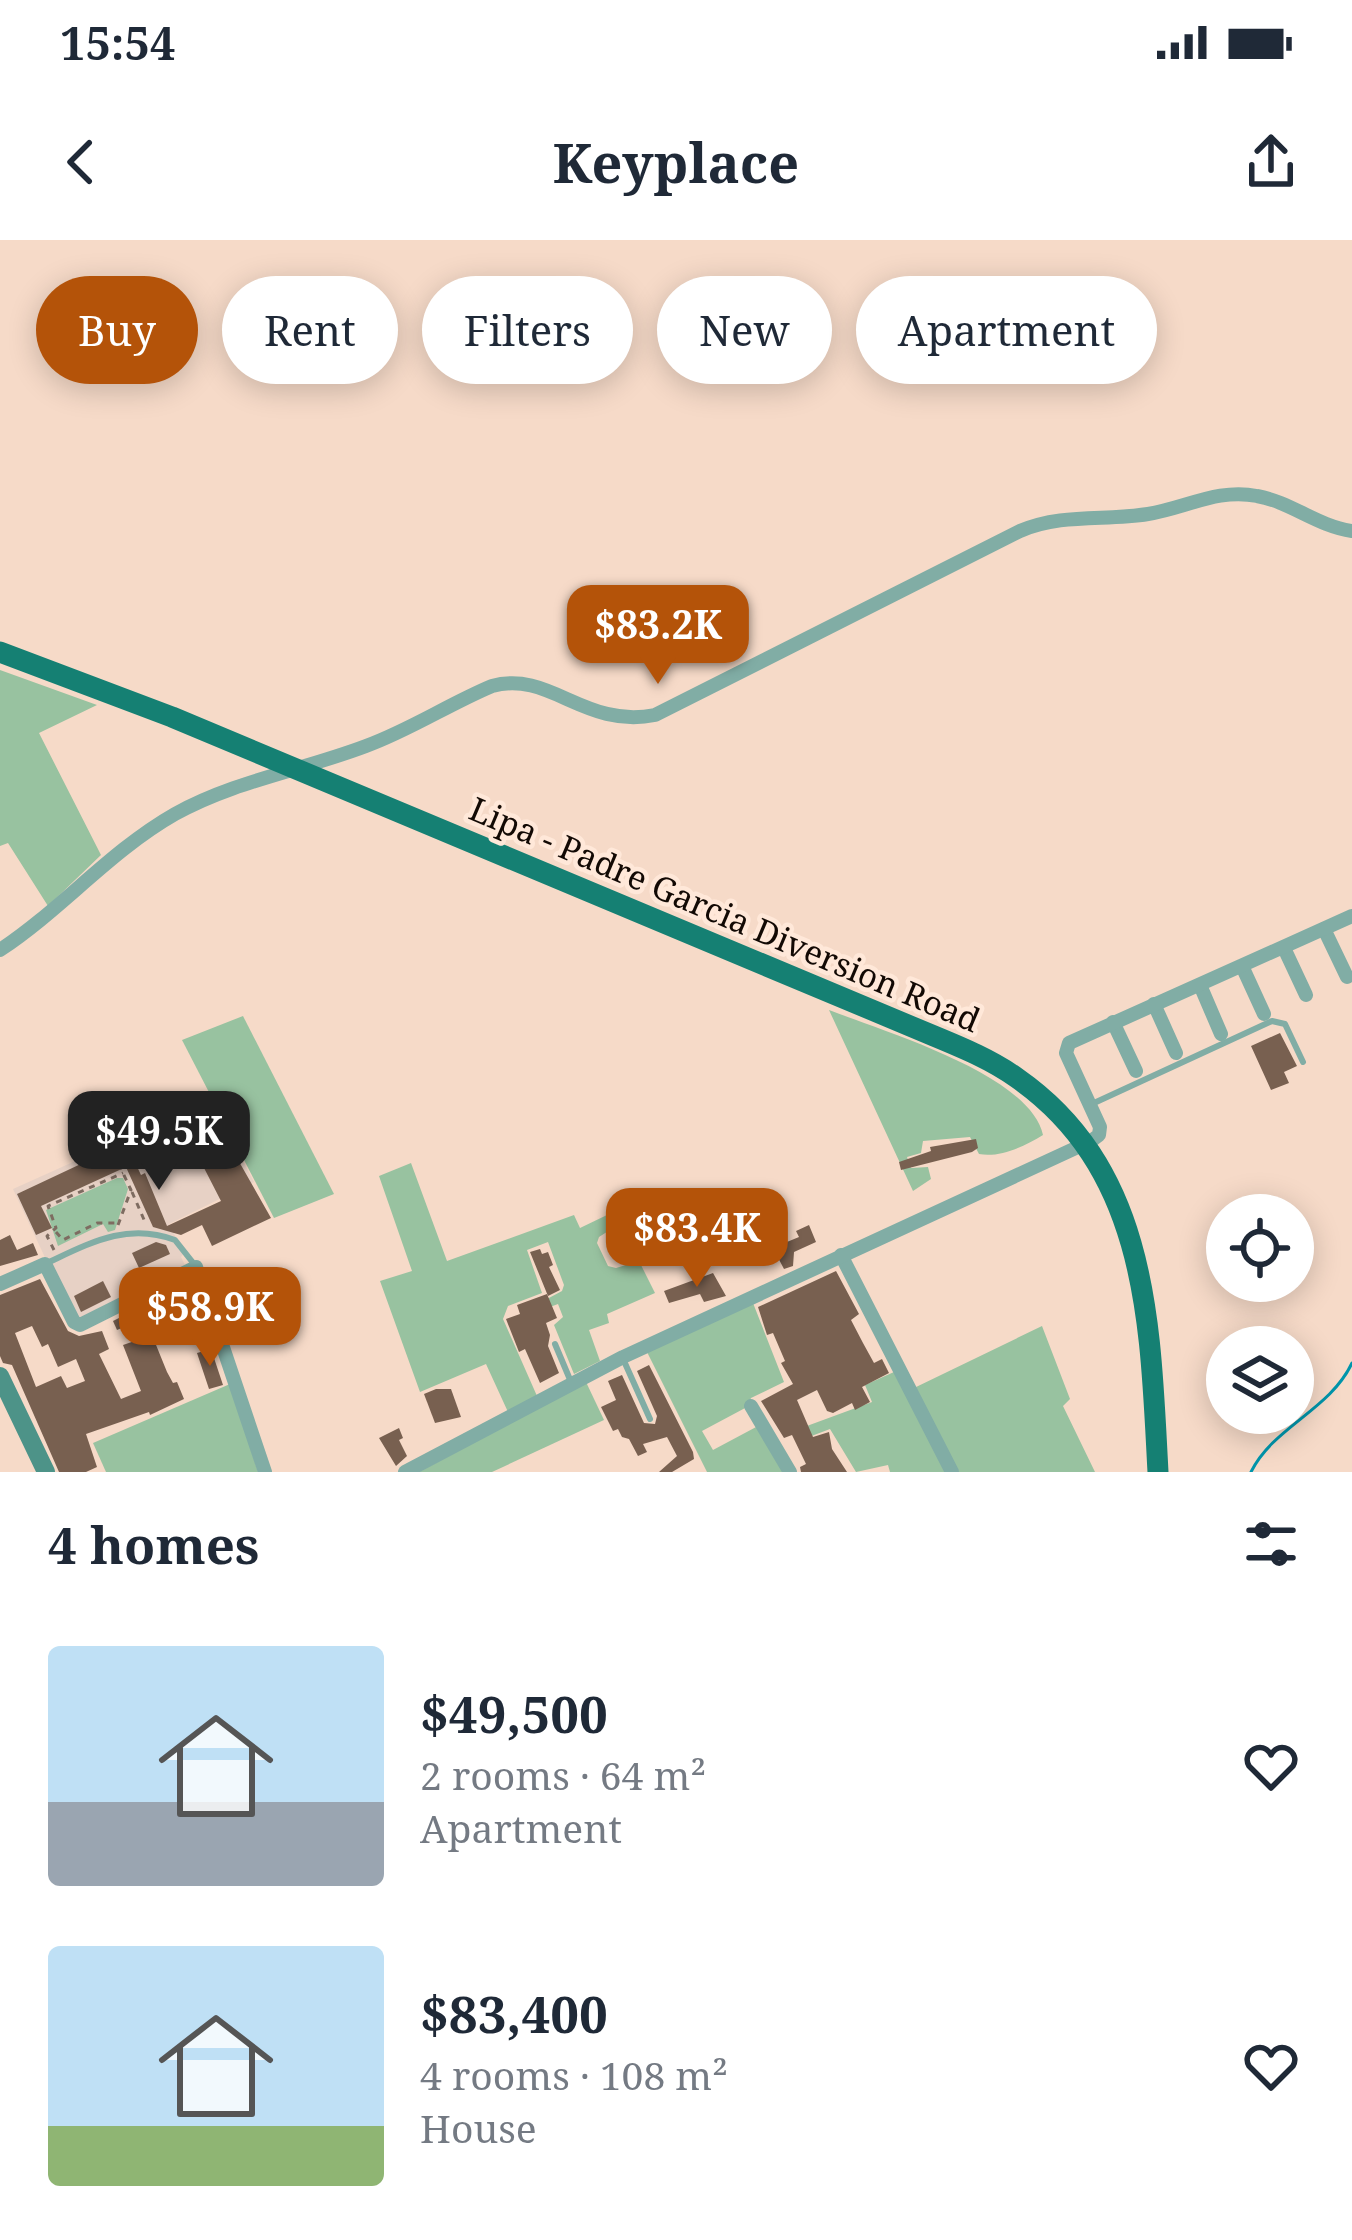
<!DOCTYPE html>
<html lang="en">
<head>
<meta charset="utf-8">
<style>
  :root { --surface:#fff; --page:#f2f2f3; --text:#1f2937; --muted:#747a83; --accent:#b45309 }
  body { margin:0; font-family:"Noto Serif",serif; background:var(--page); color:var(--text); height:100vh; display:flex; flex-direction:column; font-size:45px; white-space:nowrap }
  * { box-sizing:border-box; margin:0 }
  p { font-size:39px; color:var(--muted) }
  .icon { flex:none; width:66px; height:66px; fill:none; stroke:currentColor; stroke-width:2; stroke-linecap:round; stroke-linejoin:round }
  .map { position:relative; height:1232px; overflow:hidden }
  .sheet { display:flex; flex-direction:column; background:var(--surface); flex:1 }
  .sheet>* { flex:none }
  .banner { position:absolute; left:36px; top:36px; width:1281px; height:108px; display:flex; gap:24px }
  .tools { position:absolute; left:1206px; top:954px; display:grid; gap:24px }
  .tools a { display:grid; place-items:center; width:108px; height:108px; border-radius:50%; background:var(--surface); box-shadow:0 6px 30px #0003; font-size:60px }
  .price { position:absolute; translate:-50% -102px; padding:0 27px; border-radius:24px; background:var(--accent); color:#fff; font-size:39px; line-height:78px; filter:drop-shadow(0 3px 6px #0008) }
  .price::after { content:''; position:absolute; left:50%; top:72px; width:36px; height:27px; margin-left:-18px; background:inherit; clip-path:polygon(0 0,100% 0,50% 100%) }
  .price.selected { background:#222; color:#fff }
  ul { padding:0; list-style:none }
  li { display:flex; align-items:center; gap:36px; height:300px; padding:0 48px }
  li span { display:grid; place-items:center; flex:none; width:336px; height:240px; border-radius:12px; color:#555 }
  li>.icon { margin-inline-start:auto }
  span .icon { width:144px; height:144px; fill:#fffc; stroke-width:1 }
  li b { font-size:51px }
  h2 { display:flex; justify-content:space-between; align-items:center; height:144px; padding:0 48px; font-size:51px }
  .tag { padding:0 42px; border-radius:54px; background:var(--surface); box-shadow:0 6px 30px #0003; font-size:42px; line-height:108px }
  .tag.selected { background:var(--accent); color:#fff }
  .status { display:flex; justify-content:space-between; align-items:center; height:84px; padding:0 60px; background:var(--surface); direction:ltr }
  .status svg { height:33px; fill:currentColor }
  header { display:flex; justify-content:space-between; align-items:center; height:156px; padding:0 48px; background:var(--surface); font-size:54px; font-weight:700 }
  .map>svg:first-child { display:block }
  .education { fill:#e7d1c5 }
  .green { fill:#98c2a0 }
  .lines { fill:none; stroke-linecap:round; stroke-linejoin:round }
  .stream { stroke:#0095ab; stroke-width:3 }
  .building { fill:#786050; fill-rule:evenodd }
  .path { stroke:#7e6c61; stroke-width:3; stroke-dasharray:6 6; stroke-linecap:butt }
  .lane { stroke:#81ada5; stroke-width:6 }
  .street { stroke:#81ada5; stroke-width:14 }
  .secondary { stroke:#4d9388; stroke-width:18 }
  .primary { stroke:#158073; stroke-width:21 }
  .labels { text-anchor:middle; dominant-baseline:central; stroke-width:9; stroke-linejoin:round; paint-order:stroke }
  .street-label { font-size:33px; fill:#120904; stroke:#ffe8d9 }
</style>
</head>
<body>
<div class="status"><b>15:54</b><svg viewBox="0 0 49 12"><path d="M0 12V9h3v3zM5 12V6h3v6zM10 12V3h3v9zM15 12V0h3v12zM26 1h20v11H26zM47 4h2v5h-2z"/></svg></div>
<header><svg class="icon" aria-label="back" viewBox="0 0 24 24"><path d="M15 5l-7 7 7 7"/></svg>Keyplace<svg class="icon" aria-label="share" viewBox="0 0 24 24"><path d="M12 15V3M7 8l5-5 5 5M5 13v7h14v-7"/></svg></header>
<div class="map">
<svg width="1352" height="1232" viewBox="0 0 1352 1232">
  <rect width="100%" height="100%" fill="#f6dac8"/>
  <polygon class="education" points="211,860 254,942 169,984 184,1013 181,1017 186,1027 81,1081 49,1026 13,949"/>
  <g class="green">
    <polygon points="0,430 97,465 39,493 101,615 48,666 8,603 0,606"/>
    <path d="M829,770C882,791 1030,834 1043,895C1025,906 1000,918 979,914L970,897L923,901L921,913L907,917L911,928L928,927L931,939L913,951Z"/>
    <polygon points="243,776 334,954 274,978 182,800"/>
    <polygon points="411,923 447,1021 574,975 580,988 661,949 664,955 599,997 597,1003 608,1026 616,1028 639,1021 655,1053 607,1074 609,1083 589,1090 600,1121 574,1134 554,1085 563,1077 558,1064 550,1067 547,1059 562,1051 564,1045 548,1002 527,1010 542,1053 508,1066 503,1079 537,1156 508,1172 486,1124 420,1152 380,1041 412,1031 379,936"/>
    <polygon points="117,938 123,938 128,949 115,990 108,992 103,984 58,1006 46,970"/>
    <polygon points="753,1063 784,1142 751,1158 747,1167 702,1191 713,1210 758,1186 785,1232 707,1232 647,1112"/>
    <polygon points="1042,1086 1070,1159 1063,1166 1095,1232 959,1232 914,1148"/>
    <polygon points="894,1132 946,1232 890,1232 888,1225 856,1232 830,1189 801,1200 796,1190 872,1162 865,1145"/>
    <polygon points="586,1142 604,1180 492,1232 419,1232"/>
    <polygon points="230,1144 258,1232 106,1232 93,1203"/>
  </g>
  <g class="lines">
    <path class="stream" d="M1251,1232C1273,1187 1330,1170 1352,1123"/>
  </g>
  <g class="building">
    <polygon points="1280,793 1297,826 1284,832 1289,843 1271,850 1251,806"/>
    <polygon points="153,890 158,901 131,914 141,935 145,933 167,986 221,961 203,926 233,911 271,978 212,1006 202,985 181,995 153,987 126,927 41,966 52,988 36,995 17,954"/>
    <polygon points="194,894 205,916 186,926 175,904"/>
    <polygon points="976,899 978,908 972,912 901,930 899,922 931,911 930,907"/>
    <polygon points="809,985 816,1002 794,1012 793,1026 784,1029 775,1012 784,1008 782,1004 799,997 796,991"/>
    <polygon points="10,995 17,1010 33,1003 38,1015 0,1026 0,1000"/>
    <polygon points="156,1002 166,1005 170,1014 139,1028 132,1013"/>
    <polygon points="540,1009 542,1014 548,1012 553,1025 549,1027 560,1050 548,1056 530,1012"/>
    <polygon points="836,1031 859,1074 851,1080 863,1103 874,1123 882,1119 889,1133 862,1147 870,1162 855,1170 852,1163 833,1173 827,1171 817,1150 797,1160 813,1197 829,1192 832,1209 847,1232 801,1232 800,1227 806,1224 792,1195 784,1198 761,1161 793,1144 781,1123 785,1121 773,1093 767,1095 758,1067"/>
    <polygon points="713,1033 726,1056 704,1062 700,1054 669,1063 664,1051"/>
    <path d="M40,1039L68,1091L79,1096L102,1091L109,1109L99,1114L121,1159L141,1151L123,1105L152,1095L167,1132L173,1143L177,1142L184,1159L150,1175L149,1172L86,1194L97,1227L86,1232H59L12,1125L3,1123L0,1116V1055ZM32,1086L42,1107L48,1104L58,1127L76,1119L85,1141L67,1148L61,1136L36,1147L15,1093Z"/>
    <polygon points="103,1041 111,1057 81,1072 74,1056"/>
    <polygon points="191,1047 202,1080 187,1085 177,1052"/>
    <polygon points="547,1054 557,1078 546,1083 550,1095 548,1106 559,1133 540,1143 525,1109 519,1112 506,1079 520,1074 517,1065"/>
    <polygon points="159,1058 164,1070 117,1090 113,1081"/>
    <polygon points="211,1109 223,1145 209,1149 197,1113"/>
    <polygon points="649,1125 693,1212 694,1219 672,1232 659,1232 677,1216 667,1197 643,1204 647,1212 638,1216 629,1199 622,1197 618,1189 613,1191 601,1167 616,1160 608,1141 622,1135 644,1183 655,1184 657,1176 637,1131"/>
    <polygon points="436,1149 451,1149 461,1177 435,1183 424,1154"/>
    <polygon points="399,1188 403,1198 399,1200 407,1216 396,1226 379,1198"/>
  </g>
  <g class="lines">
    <g class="path">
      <polyline points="132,952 145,982"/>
      <polyline points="118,985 131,950 121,929"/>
      <polyline points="56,992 63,1000 97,983 118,983"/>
      <polyline points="54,1010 47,996 56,988 48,966 123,933"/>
    </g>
    <g class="lane">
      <polyline points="1094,863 1272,781 1285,784 1303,822"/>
      <path d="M47,1023C90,1003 127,982 175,1000L194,1024"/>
      <polyline points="555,1104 571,1142"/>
      <polyline points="624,1121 650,1179"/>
    </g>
    <g class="street">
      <polyline points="1324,689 1347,737"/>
      <polyline points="1284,708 1306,755"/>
      <path d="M0,710C62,669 110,611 175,574C234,541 303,530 366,506C410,490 449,464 492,446C550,430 584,489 655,475L1020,291C1062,273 1105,281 1148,274C1186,268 1218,248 1257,256C1291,262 1317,286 1352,291"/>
      <polyline points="1242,726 1264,774"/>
      <polyline points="1200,745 1221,794"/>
      <polyline points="1154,764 1176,813"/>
      <polyline points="1113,782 1136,831"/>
      <polyline points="841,1015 952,1232"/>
      <polyline points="0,1044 45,1024 74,1082 80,1085 196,1027 265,1232"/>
      <polyline points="751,1166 790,1232"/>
      <polyline points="405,1232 623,1117 1091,901 1099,895 1100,887 1066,813 1069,803 1352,676"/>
    </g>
    <polyline class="secondary" points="0,1136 46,1232"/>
    <path class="primary" d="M0,412L172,477L934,796C963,808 992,820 1017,838C1150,931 1150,1087 1158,1232"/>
  </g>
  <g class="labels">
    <g class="street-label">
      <text transform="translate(725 674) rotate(23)">Lipa - Padre Garcia Diversion Road</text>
    </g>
  </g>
</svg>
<div class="tools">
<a><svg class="icon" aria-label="locate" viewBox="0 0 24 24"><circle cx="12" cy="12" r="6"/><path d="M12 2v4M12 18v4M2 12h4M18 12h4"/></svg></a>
<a><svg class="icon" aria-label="layers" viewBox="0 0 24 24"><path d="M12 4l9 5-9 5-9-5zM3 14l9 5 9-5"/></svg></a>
</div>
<b class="price" style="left:658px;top:447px">$83.2K</b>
<b class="price selected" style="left:159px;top:953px">$49.5K</b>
<b class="price" style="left:697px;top:1050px">$83.4K</b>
<b class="price" style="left:210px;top:1129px">$58.9K</b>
<div class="banner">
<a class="tag selected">Buy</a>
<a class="tag">Rent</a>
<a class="tag">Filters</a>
<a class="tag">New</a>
<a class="tag">Apartment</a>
</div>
</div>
<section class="sheet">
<h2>4 homes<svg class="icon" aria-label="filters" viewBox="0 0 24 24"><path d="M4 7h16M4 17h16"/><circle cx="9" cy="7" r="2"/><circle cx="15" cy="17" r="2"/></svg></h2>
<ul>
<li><span style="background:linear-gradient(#bfe0f5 65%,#9aa5b1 0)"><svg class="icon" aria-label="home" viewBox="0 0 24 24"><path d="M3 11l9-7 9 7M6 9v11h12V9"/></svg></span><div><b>$49,500</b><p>2 rooms · 64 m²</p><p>Apartment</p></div><svg class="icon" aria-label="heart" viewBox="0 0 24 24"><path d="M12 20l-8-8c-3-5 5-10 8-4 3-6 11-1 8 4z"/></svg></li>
<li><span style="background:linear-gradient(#bfe0f5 75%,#8fb573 0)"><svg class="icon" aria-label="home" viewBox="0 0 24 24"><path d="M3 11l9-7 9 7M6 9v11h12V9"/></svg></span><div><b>$83,400</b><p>4 rooms · 108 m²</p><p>House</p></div><svg class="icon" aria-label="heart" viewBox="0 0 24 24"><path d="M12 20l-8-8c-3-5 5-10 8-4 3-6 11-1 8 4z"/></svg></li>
</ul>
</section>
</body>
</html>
